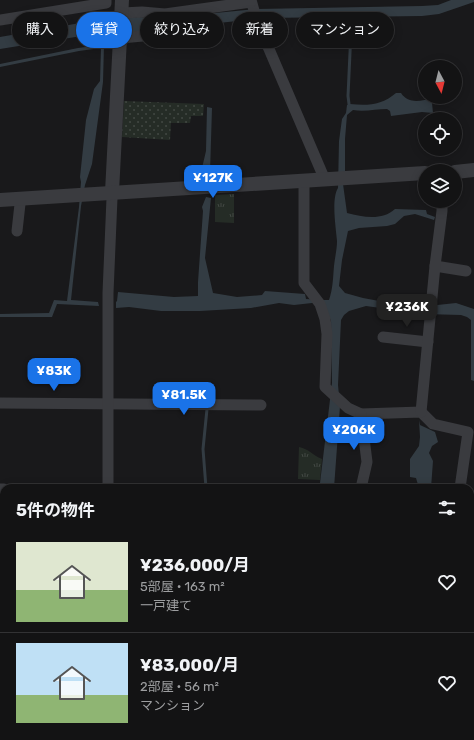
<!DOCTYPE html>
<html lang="ja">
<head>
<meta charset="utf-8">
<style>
  :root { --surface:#131314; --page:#202022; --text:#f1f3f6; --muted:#9d9ea0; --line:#323234; --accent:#1a73e8 }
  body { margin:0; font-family:Rubik,"Noto Sans JP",sans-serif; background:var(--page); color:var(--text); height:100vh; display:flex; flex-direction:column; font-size:15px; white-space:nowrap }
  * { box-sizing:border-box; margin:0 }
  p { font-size:13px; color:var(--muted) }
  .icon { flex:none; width:22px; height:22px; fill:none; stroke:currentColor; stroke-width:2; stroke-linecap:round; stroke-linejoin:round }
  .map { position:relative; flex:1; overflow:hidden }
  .panel { position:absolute; left:0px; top:484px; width:474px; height:256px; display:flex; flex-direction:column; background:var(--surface); border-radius:12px 12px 0 0; box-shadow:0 2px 10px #0003,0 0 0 1px var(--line) }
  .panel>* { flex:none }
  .hud { position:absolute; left:12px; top:12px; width:450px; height:36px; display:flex; gap:8px }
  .needle { width:26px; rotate:173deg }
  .controls { position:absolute; left:418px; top:60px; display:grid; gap:8px }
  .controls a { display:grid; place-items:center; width:44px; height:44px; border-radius:50%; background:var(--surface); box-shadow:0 2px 10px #0003,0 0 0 1px var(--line); font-size:20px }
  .price { position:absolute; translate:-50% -34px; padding:0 9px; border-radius:8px; background:var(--accent); color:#fff; font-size:13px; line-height:26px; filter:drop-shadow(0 1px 2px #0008) }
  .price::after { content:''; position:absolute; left:50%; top:24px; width:12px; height:9px; margin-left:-6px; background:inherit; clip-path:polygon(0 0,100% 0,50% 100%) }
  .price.active { background:#222; color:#fff }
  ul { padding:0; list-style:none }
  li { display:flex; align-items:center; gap:12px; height:100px; padding:0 16px }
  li+li { border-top:1px solid var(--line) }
  li span { display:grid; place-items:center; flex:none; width:112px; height:80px; border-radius:0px; color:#555 }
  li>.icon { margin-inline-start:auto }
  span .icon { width:48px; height:48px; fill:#fffc; stroke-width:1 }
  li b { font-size:17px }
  h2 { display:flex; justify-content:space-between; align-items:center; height:48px; padding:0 16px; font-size:17px }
  .pill { padding:0 14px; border-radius:18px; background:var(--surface); box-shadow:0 2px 10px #0003,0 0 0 1px var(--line); font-size:14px; line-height:36px }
  .pill.active { background:var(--accent); color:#fff }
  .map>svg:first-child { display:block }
  .grass { fill:url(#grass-tufts) }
  .garden { fill:url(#garden-dots) }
  .water { fill:#333c43 }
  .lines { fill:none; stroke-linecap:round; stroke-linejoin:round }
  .stream { stroke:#333c43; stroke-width:3 }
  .minor { stroke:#3a3b3f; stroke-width:11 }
  .tertiary { stroke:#3a3b3f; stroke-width:14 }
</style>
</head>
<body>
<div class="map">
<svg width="474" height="740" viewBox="0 0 474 740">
  <defs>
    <pattern id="grass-tufts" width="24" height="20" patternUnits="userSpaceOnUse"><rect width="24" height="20" fill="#252c26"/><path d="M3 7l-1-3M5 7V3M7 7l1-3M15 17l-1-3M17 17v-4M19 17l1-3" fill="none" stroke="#424843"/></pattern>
    <pattern id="garden-dots" width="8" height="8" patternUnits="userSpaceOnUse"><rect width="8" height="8" fill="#252c26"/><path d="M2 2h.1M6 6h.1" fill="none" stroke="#424843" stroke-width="1.8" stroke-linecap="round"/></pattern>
  </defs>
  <rect width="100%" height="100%" fill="#19191b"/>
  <g class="grass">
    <polygon points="234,194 234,223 215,222 215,195"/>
    <path d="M299,447C309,449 312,455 322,459L320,480L298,479Z"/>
  </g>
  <polygon class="garden" points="124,101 204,104 203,116 191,116 190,123 171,123 170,140 122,137"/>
  <g class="water">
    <polygon points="451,0 474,0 474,2 439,14 422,16 265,18 106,35 88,35 0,49 0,37 103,19 139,17 154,19 257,9 422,6 438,5"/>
    <polygon points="101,45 104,45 103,82 92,164 85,185 81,206 71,300 98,302 99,306 57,304 52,317 0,317 0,314 49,313 54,300 67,301 79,207 81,182 80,177 86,120 94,89 100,81 101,48 79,51 0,67 0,64 78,48"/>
    <path d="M396,93H401C409,105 421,100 433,99L437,101L432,103L433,113L422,112L391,116L390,111L387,109C376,109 365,112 353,110L347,115L345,139V173L343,184L347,213C363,217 382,221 395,209L426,210L427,214L435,217L434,220L415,214L404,216L395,224L387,226L359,228L348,231L342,260L339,286L345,293L363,298L390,303L405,305L428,306L456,303L474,309V381L471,380V320L467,317L461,315L424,314L366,306L349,311L344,315L341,320L338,385L340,406L334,488H323V484L320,483L332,383L331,321L325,305L312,303L294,305L279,303L251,308L200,311H161L129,307L116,308V302L117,301L118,292L174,297L198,296V282L203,211L202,207L206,197L211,198L205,258L213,293L237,297L262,295L265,291L305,294L306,299L323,300H329C333,289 333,277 334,266C335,257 337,249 337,241C336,228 331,199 338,188L339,141L342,119L346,113L347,105L350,104C368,106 382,105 396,93Z"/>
    <polygon points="207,107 212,108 210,173 212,178 211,181 206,182 205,180 202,168 206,151"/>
    <polygon points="419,420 420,425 435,432 438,442 432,446 429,453 433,461 431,488 419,488 416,478 410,477 410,459 419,446 420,437"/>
  </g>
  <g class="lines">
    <g class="stream">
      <polyline points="349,104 348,96 351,31"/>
      <polyline points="206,488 203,449 207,409 208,408"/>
      <polyline points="470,544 474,544"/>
    </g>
    <g class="minor">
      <polyline points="251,0 257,21 325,180"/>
      <polyline points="122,13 142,12 165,14 251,2"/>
      <polyline points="0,20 106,3 106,0"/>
      <polyline points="121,38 154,35"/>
      <polyline points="87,40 114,38"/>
      <polyline points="304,181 304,283 320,304 325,319 327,334 325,387 348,408 361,414 421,412 433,424 468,432 460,488"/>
      <polyline points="17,231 20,204"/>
      <polyline points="435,266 466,271"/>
      <polyline points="383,337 428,342"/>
      <polyline points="0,403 261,405"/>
      <polyline points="421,412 435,266 442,211 442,201"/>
      <polyline points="361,414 367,462 361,488"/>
      <polyline points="108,488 108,293 112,198"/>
      <polyline points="0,489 4,489"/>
      <polyline points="0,526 4,526"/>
      <polyline points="470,601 474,602"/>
      <polyline points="470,709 474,709"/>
      <polyline points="0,730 4,730"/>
      <polyline points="15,736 16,740"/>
      <polyline points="148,736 148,740"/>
      <polyline points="432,736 433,740"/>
      <polyline points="108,740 108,736"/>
    </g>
    <g class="tertiary">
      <polyline points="455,172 474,170"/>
      <polyline points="112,192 122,0"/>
      <polyline points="0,200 425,173"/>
    </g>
  </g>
</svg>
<div class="controls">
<a><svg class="needle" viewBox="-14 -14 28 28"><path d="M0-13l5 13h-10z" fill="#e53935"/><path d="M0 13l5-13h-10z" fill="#9d9ea0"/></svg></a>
<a><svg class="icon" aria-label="locate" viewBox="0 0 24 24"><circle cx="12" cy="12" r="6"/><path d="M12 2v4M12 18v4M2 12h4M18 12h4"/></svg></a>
<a><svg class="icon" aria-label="layers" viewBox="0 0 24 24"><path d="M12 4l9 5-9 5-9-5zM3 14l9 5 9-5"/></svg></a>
</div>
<b class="price" style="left:213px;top:199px">¥127K</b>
<b class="price active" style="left:407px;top:328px">¥236K</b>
<b class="price" style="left:54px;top:392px">¥83K</b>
<b class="price" style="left:184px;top:416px">¥81.5K</b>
<b class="price" style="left:354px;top:451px">¥206K</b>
<div class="hud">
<a class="pill">購入</a>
<a class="pill active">賃貸</a>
<a class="pill">絞り込み</a>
<a class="pill">新着</a>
<a class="pill">マンション</a>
</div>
<section class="panel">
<h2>5件の物件<svg class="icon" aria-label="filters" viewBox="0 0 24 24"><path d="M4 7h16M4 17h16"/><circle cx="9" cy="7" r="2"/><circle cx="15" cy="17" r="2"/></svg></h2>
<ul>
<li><span style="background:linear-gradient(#dfe7d0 60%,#8fb573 0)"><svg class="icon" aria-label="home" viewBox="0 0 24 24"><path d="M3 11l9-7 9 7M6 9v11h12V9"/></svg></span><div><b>¥236,000/月</b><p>5部屋 · 163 m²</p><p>一戸建て</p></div><svg class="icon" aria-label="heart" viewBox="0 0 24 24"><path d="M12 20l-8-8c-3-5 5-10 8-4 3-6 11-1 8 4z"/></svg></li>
<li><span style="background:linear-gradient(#bfe0f5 65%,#8fb573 0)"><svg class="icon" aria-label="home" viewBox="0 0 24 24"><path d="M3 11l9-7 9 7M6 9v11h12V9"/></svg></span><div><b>¥83,000/月</b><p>2部屋 · 56 m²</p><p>マンション</p></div><svg class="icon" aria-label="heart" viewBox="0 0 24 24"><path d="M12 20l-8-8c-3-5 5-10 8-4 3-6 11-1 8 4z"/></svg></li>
</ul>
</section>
</div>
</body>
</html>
